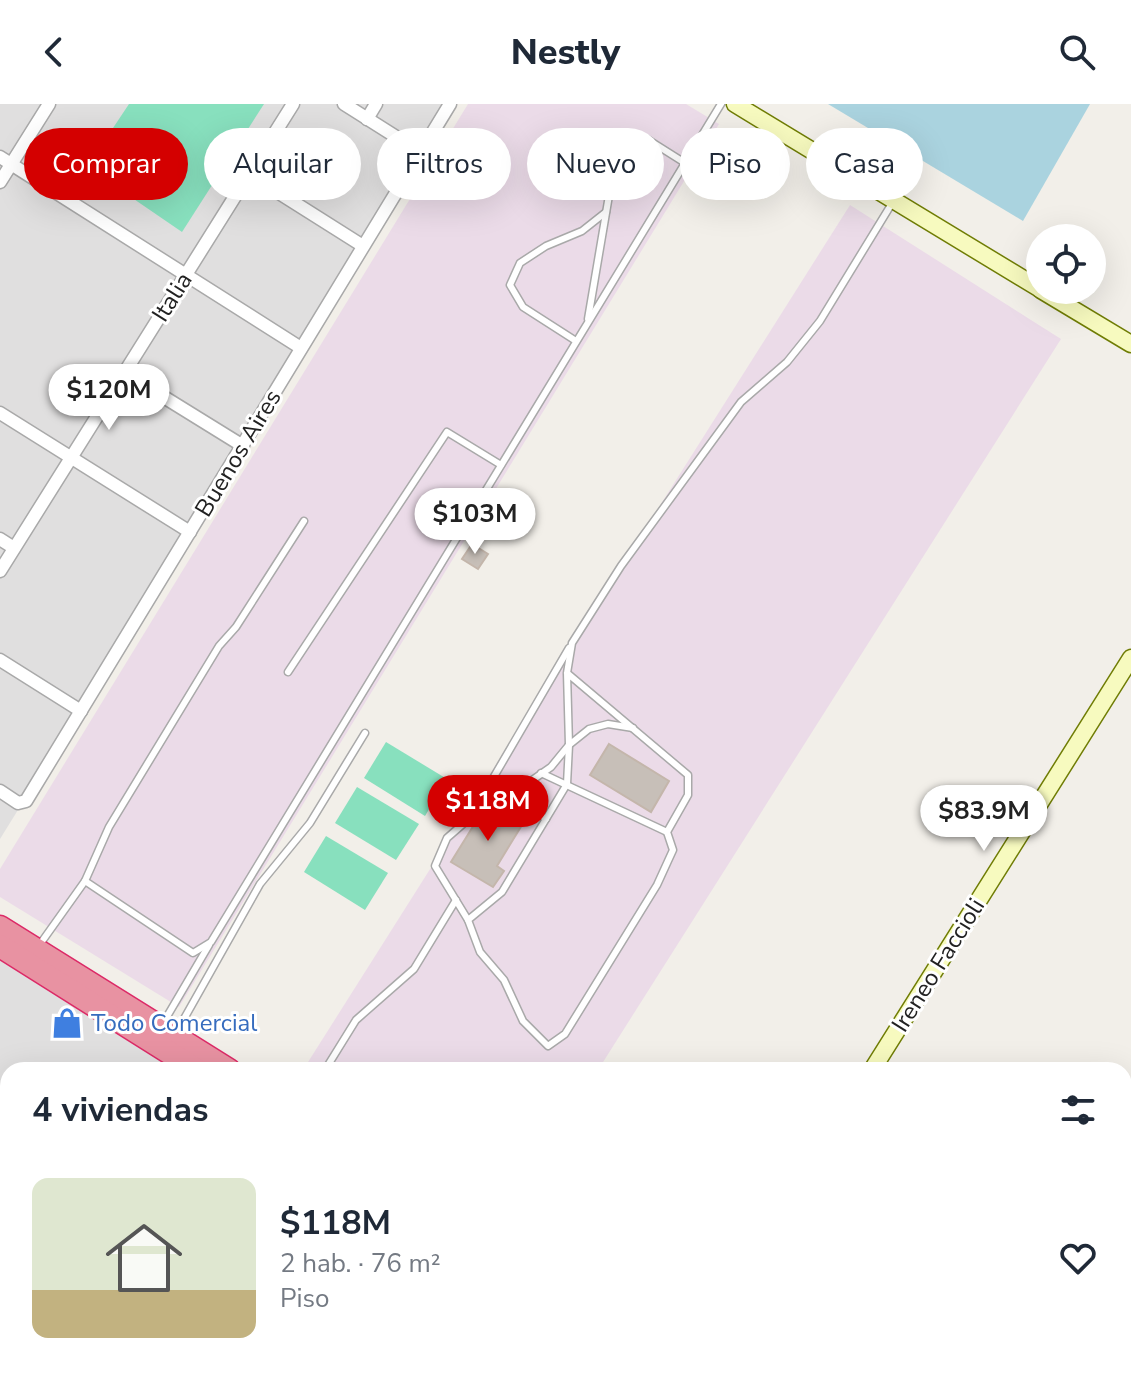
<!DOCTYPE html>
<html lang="es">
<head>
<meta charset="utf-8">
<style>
  :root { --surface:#fff; --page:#f2f2f3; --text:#1f2937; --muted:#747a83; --line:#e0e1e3; --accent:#d40000 }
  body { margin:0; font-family:"Nunito Sans",sans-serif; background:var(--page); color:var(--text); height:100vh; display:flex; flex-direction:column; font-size:30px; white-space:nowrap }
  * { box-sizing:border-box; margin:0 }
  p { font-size:26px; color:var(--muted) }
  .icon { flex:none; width:44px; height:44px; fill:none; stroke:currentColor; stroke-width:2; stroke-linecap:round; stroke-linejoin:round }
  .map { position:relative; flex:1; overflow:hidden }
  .details { position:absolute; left:0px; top:958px; width:1132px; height:314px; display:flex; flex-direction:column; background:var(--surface); border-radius:24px 24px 0 0; box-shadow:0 8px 32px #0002 }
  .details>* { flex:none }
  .top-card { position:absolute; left:24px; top:24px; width:1084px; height:72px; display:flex; gap:16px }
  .buttons { position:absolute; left:1026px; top:120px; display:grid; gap:16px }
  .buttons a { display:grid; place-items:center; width:80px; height:80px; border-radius:50%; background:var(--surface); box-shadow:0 8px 32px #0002; font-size:40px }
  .price { position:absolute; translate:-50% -68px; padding:0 18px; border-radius:28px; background:#fff; color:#222; font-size:26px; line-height:52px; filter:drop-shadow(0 2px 4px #0008) }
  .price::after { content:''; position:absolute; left:50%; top:48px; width:24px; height:18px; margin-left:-12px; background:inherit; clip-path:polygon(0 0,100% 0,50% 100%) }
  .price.active { background:var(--accent); color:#fff }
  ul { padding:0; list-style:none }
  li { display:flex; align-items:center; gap:24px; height:200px; padding:0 32px }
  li+li { border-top:2px solid var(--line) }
  li span { display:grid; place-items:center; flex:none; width:224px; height:160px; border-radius:16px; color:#555 }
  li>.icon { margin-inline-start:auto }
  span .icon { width:96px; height:96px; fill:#fffc; stroke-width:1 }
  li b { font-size:34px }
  h2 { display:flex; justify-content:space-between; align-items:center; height:96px; padding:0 32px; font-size:34px }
  .tag { padding:0 28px; border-radius:36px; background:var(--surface); box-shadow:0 8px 32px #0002; font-size:28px; line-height:72px }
  .tag.active { background:var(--accent); color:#fff }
  header { display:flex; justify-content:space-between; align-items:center; height:104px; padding:0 32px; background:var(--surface); font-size:36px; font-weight:800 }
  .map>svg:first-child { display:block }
  .residential { fill:#e0dfdf }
  .industrial { fill:#ebdbe8 }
  .forest { fill:#add19e }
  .park { fill:#c8facc }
  .pitch { fill:#88e0be }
  .water { fill:#aad3df }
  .building { fill:#c7bfb8; stroke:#c4b6ab; stroke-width:2 }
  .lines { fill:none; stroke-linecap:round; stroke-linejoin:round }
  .lane-casing { stroke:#a9a9a9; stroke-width:9 }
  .street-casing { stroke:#a9a9a9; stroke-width:15 }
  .secondary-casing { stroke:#707d05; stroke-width:19 }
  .highway-casing { stroke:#dc2a67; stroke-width:25 }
  .path { stroke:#fa8072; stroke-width:2; stroke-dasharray:4 4; stroke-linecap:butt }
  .lane { stroke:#fff; stroke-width:6 }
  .street { stroke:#fff; stroke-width:12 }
  .secondary { stroke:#f7fabf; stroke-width:16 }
  .highway { stroke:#e892a2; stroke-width:22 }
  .labels { text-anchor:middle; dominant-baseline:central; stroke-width:6; stroke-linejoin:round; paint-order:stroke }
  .street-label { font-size:24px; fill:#222; stroke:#fff }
  .shop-label { font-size:24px; fill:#366cbe; stroke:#fff; text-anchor:start }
</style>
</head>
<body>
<header><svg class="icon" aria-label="back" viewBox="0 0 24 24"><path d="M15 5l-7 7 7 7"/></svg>Nestly<svg class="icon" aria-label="search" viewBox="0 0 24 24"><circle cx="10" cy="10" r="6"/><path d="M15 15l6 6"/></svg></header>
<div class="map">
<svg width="1131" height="1271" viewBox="0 0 1131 1271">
  <rect width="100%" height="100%" fill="#f2efe9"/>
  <g class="residential">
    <polygon points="0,0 455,0 0,735"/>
    <polygon points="0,855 188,966 8,966 8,1264 494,1264 490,1271 0,1271"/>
  </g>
  <g class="industrial">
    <polygon points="468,0 686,0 719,20 179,903 0,793 0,765"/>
    <polygon points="850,101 1061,235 598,966 303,966"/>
  </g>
  <polygon class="forest" points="1131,1239 1131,1271 1113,1271 1117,1264 1124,1264 1124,1251"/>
  <polygon class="park" points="519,1264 593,1264 599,1271 514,1271"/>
  <g class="pitch">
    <polygon points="129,0 264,0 182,128 87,63"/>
    <polygon points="386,638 447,675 425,712 364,674"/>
    <polygon points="357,683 419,720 396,756 335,719"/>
    <polygon points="326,732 388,769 365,806 304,768"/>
    <polygon points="1131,1023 1131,1089 1124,1083 1124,1032"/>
  </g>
  <polygon class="water" points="828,0 1090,0 1023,117"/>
  <g class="building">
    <polygon points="472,440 488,450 478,465 462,455"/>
    <polygon points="609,640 669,677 651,708 590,671"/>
    <polygon points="490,695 525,716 497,762 504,767 493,783 451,758"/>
  </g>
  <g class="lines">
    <defs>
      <g id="lane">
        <polyline points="588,215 615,56 630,36 647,35 685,59"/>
        <polyline points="576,237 523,203 510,181 520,159 546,142 582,127 606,108"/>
        <polyline points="304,417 236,523 219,542 109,723 85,777 193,849 211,838 721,0"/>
        <polyline points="569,544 492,676 502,690 515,693 531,677 551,663 569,641 589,625 608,620 633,624"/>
        <polyline points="288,568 447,328 501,361"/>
        <polyline points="567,569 688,671 688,691 667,728 673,746 657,781 565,930 548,942 523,917 504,876 480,848 468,816 502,788 567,680 569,641 567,569 572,539 621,462 741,298 787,258 820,217 894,96"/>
        <polyline points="541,669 667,728"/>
        <polyline points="515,693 546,715"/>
        <polyline points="468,816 435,762 447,734 463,720 492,676"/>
        <polyline points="38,843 85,777"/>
        <polyline points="162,921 209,841"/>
        <polyline points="176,929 260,780 310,719 365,629"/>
        <polyline points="325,966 356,916 414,865 456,796"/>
      </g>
      <g id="street">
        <polyline points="344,0 420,48"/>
        <polyline points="367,15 376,0"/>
        <polyline points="0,53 301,244"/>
        <polyline points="249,70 363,142"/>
        <polyline points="0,78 49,0"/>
        <polyline points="125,269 243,342"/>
        <polyline points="0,309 190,428"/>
        <polyline points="0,435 14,444"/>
        <polyline points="0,467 293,0"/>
        <polyline points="0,556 81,607"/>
        <polyline points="0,687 18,699 26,697 450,0"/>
        <polyline points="0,1096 8,1101"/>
        <polyline points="0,1249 8,1236"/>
        <polyline points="270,1264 281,1271"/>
        <polyline points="239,1271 243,1264"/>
      </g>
      <g id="secondary">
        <polyline points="735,0 1040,185"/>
        <polyline points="1041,186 1131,240"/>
        <polyline points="872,966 1131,554"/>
        <polyline points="486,1271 491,1264"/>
      </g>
      <g id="highway">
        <polyline points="0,823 229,966"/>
        <polyline points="0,842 197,966"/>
        <polyline points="606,1264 611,1271"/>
        <polyline points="686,1264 696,1271"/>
      </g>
    </defs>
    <use href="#lane" class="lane-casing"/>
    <use href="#street" class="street-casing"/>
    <use href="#secondary" class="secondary-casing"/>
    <use href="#highway" class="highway-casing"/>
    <g class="path">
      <polyline points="545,1264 554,1271"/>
      <polyline points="718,1264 726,1271"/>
      <polyline points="780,1264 791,1271"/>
      <polyline points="518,1271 523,1264"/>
      <polyline points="906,1271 912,1264"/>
    </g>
    <use href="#lane" class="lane"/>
    <use href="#street" class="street"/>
    <use href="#secondary" class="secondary"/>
    <use href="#highway" class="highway"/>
  </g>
  <defs>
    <symbol id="shop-bare" viewBox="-9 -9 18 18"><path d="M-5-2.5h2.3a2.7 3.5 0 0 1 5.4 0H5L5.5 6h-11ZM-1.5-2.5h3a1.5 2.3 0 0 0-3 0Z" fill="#3f7fe0" stroke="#fff" stroke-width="2.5" paint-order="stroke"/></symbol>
  </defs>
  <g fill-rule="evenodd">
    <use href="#shop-bare" x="45" y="897" width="44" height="44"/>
  </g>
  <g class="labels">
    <g class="street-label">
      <text transform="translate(172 193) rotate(-58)">Italia</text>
      <text transform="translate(238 349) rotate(-59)">Buenos Aires</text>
      <text transform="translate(938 861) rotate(-58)">Ireneo Faccioli</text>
    </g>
    <g class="shop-label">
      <text x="91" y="919">Todo Comercial</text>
    </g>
  </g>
</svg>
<div class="buttons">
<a><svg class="icon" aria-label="locate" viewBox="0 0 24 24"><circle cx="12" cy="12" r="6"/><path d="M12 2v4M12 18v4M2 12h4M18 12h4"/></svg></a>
</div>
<b class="price" style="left:109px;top:328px">$120M</b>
<b class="price" style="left:475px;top:452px">$103M</b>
<b class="price active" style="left:488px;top:739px">$118M</b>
<b class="price" style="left:984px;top:749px">$83.9M</b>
<div class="top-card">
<a class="tag active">Comprar</a>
<a class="tag">Alquilar</a>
<a class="tag">Filtros</a>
<a class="tag">Nuevo</a>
<a class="tag">Piso</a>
<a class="tag">Casa</a>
</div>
<section class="details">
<h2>4 viviendas<svg class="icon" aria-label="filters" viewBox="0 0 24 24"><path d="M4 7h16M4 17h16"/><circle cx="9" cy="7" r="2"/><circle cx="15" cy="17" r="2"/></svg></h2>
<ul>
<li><span style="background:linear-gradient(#dfe7d0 70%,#c2b280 0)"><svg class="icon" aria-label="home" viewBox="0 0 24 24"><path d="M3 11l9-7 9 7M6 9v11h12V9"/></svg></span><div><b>$118M</b><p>2 hab. · 76 m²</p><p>Piso</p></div><svg class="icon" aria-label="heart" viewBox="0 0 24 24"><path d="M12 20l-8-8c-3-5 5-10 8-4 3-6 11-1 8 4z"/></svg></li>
</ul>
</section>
</div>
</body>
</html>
